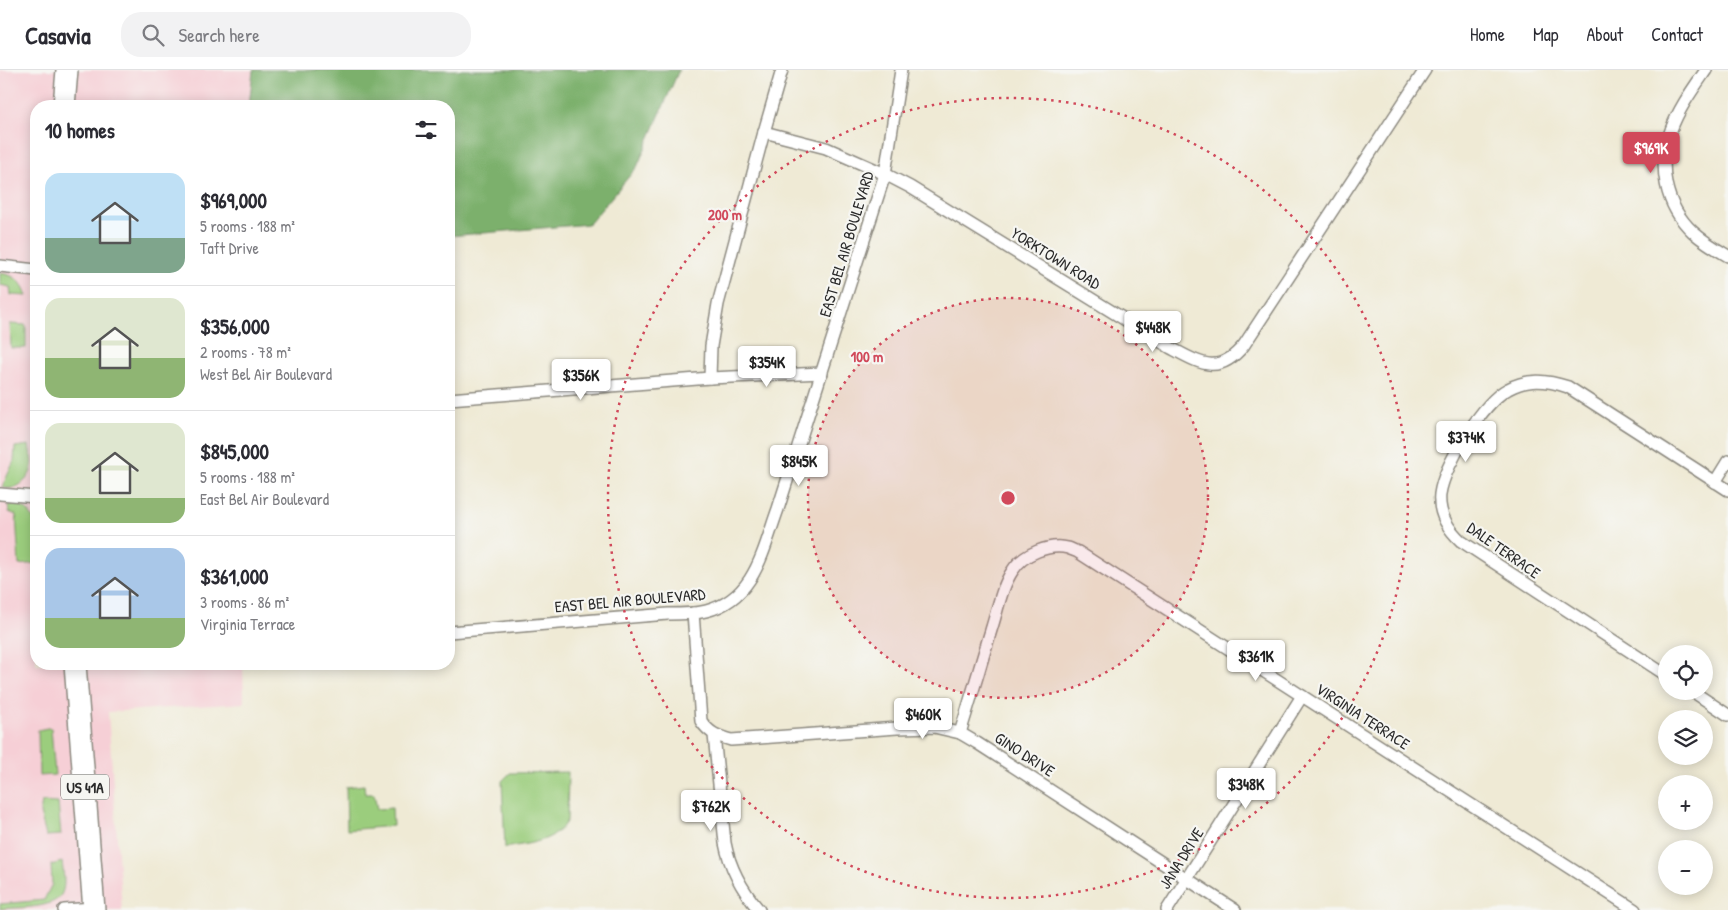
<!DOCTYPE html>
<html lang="en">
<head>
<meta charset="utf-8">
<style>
  :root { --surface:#fff; --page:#f2f2f3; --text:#2b2b33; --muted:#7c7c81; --line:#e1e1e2; --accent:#d1495b }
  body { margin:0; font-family:"Patrick Hand",sans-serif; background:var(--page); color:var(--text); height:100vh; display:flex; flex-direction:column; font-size:19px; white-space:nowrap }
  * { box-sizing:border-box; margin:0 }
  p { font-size:16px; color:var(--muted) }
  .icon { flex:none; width:28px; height:28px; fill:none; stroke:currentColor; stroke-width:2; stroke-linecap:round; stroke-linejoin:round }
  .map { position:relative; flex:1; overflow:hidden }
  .panel { position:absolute; left:30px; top:30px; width:425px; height:570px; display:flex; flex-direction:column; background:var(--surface); border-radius:20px; box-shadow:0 2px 12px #0003 }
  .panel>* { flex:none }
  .buttons { position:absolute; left:1658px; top:575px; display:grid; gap:10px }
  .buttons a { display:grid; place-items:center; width:55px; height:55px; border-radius:50%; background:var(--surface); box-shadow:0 2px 12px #0003; font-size:25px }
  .price { position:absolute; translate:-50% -42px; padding:0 11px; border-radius:5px; background:#fff; color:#222; font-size:16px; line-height:32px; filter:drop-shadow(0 1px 2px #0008) }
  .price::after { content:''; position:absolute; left:50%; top:30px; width:15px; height:11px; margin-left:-8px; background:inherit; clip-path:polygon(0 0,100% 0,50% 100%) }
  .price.on { background:var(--accent); color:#fff }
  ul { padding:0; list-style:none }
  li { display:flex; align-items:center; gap:15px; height:125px; padding:0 15px }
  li+li { border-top:1px solid var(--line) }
  li span { display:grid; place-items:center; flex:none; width:140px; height:100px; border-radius:15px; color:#555 }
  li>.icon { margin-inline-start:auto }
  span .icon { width:60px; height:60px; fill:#fffc; stroke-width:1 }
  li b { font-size:21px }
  h2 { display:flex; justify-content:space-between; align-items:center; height:60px; padding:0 15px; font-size:21px }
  header { display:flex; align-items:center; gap:30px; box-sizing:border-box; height:70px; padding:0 25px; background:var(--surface); border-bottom:1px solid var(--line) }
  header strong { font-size:24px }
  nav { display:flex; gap:28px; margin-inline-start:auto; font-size:18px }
  .search { width:350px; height:45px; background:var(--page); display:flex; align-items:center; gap:12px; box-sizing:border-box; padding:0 18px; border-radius:20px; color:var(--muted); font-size:19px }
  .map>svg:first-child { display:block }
  .built { fill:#f6cfd6 }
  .green { fill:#9bcd7d; stroke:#637c54 }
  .forest { fill:#7cb06c; stroke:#546e4c }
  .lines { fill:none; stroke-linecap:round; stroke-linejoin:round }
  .street-casing { stroke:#8d8a80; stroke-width:14 }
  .highway-casing { stroke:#8d8a80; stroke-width:24 }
  .street { stroke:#fff; stroke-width:11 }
  .highway { stroke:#fff; stroke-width:21 }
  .ring { fill:none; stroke:#d1495b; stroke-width:2.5; stroke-dasharray:2.5 5 }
  .labels { text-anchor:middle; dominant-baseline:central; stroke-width:4.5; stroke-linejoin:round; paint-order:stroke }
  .shield { fill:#f6f6f2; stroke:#686867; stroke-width:1 }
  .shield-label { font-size:15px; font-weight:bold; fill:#2b2b2b }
  .street-label { font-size:16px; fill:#2b2b2b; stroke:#f6f6f2 }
  .centre { fill:#d1495b; stroke:#f6f6f2; stroke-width:2.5 }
  .ring-label { font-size:15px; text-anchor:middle; font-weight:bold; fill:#d1495b; stroke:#f6f6f2; stroke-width:4.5; stroke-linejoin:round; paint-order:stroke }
</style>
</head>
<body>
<header>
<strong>Casavia</strong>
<div class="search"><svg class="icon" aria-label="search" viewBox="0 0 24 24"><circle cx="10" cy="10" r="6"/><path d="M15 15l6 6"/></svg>Search here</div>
<nav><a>Home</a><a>Map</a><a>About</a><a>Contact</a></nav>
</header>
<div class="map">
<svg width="1728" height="840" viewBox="0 0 1728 840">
  <rect width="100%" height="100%" fill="#f6f6f2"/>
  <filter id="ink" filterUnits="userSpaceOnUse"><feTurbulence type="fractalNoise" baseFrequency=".02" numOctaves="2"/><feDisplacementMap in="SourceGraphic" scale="10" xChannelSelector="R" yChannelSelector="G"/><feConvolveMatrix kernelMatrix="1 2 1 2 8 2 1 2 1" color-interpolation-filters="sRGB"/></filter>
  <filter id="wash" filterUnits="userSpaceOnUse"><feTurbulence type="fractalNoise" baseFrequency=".0096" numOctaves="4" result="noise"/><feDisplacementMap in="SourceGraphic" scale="20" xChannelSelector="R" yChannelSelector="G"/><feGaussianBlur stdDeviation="1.12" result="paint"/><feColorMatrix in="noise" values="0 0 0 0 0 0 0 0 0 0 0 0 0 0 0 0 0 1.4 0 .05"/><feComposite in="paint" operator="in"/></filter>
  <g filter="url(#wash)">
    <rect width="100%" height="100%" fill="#efead5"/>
    <polygon class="built" points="0,0 253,0 249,36 36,36 36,594 243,594 244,633 108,642 122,840 0,840"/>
    <g class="green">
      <path d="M0,203C15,205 23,212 27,226L11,225L10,217L0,215Z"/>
      <polygon points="10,254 26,255 26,278 11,278"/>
      <path d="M29,375C30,381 32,389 32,396C31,409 15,423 2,417L14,391L15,377Z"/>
      <path d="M14,434C42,440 36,470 36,493L19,495L16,445L9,442L8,435Z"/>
      <polygon points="47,658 51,658 55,705 39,706 38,660"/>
      <path d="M568,702L567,750C555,773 528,773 505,778L502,711L510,703Z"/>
      <polygon points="364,715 365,724 374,724 377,739 392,738 393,756 347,760 346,717"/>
      <polygon points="42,732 58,733 61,765 46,766 40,743"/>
      <path d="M62,792C63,801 66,814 62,823C55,840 16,837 0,839V834L44,830L52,814L51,795Z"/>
    </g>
    <polygon class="forest" points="253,0 679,0 637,97 589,154 449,166 449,36 249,36"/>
  </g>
  <g filter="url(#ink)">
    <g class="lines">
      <defs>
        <g id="street">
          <path d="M1706,0C1693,19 1679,38 1671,60C1657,95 1665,136 1693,162C1704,172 1716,179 1728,186"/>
          <path d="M764,62L826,78L885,104L910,117L1171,278C1201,294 1219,306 1244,275L1425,0"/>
          <polyline points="0,196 36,200"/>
          <polyline points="710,308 711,276 718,234 764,62 782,0"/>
          <polyline points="449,329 710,308 822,303"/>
          <polyline points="1715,412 1728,391"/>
          <polyline points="0,424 36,427"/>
          <path d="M693,543L701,651C709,663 717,666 731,670L897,658L934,657L960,663L977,673L1235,840"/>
          <path d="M449,562L668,544C681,544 694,544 706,541C755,529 763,480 778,439L885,104L901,0"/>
          <path d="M1666,605L1461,471C1447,458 1438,443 1440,424C1444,395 1483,332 1508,319C1528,308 1547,310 1568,317L1728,420"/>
          <polyline points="1692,621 1728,645"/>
          <path d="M960,663C971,628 981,593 992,557C998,538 1002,516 1013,500C1023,484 1050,473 1068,478C1071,479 1075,481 1078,482L1635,840"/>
          <path d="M714,665L725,773C730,799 742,820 759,840"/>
          <polyline points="64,840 94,838"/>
          <polyline points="1167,840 1302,626"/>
        </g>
        <g id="highway">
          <polyline points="64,36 67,0"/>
          <polyline points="75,594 94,840"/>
        </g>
      </defs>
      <use href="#street" class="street-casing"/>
      <use href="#highway" class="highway-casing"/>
      <use href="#street" class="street"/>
      <use href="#highway" class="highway"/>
    </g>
  </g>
  <circle cx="1008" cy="428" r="200" fill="#d1495b" fill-opacity=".12"/>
  <g class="ring">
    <circle cx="1008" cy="428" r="200"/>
    <circle cx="1008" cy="428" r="400"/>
  </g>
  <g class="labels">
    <rect class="shield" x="61" y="704.5" width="48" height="25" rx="4"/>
    <g class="shield-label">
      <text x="85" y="717">US 41A</text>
    </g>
    <g class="street-label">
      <text transform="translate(846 174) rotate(-73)">EAST BEL AIR BOULEVARD</text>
      <text transform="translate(1056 188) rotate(32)">YORKTOWN ROAD</text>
      <text transform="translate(1504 480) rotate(35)">DALE TERRACE</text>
      <text transform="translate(630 530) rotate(-5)">EAST BEL AIR BOULEVARD</text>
      <text transform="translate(1363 646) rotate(33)">VIRGINIA TERRACE</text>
      <text transform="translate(1025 684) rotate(33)">GINO DRIVE</text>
      <text transform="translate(1181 788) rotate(-58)">JANA DRIVE</text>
    </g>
  </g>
  <circle cx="1008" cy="428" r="8" class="centre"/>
  <g class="ring-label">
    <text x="725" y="150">200 m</text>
    <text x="867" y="292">100 m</text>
  </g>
</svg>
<div class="buttons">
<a><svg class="icon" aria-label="locate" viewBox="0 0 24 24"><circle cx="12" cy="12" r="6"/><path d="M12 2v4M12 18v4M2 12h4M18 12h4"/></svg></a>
<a><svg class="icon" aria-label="layers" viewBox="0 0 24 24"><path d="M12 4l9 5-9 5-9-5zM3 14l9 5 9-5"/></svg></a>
<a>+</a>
<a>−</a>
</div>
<b class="price on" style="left:1651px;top:104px">$969K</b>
<b class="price" style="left:1153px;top:283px">$448K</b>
<b class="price" style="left:767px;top:318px">$354K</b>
<b class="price" style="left:581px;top:331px">$356K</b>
<b class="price" style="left:1466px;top:393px">$374K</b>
<b class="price" style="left:799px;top:417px">$845K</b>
<b class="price" style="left:1256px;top:612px">$361K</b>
<b class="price" style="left:923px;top:670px">$460K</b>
<b class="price" style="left:1246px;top:740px">$348K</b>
<b class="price" style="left:711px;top:762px">$762K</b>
<section class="panel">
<h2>10 homes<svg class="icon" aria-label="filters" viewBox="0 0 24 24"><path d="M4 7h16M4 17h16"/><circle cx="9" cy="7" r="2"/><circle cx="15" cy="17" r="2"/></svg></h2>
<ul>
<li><span style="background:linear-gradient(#bfe0f5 65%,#7fa58c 0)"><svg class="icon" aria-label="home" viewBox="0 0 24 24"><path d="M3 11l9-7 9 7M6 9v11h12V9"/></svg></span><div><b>$969,000</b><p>5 rooms · 188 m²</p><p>Taft Drive</p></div></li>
<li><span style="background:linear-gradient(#dfe7d0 60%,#8fb573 0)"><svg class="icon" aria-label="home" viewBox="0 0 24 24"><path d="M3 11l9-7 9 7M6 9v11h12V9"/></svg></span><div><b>$356,000</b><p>2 rooms · 78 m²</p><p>West Bel Air Boulevard</p></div></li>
<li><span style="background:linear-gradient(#dfe7d0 75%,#8fb573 0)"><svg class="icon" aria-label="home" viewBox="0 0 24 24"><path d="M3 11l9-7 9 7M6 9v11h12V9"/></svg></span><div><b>$845,000</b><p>5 rooms · 188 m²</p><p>East Bel Air Boulevard</p></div></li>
<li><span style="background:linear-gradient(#a9c7e8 70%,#8fb573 0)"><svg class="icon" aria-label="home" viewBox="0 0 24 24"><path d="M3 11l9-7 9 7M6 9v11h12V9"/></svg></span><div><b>$361,000</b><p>3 rooms · 86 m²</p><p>Virginia Terrace</p></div></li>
</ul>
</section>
</div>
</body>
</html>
